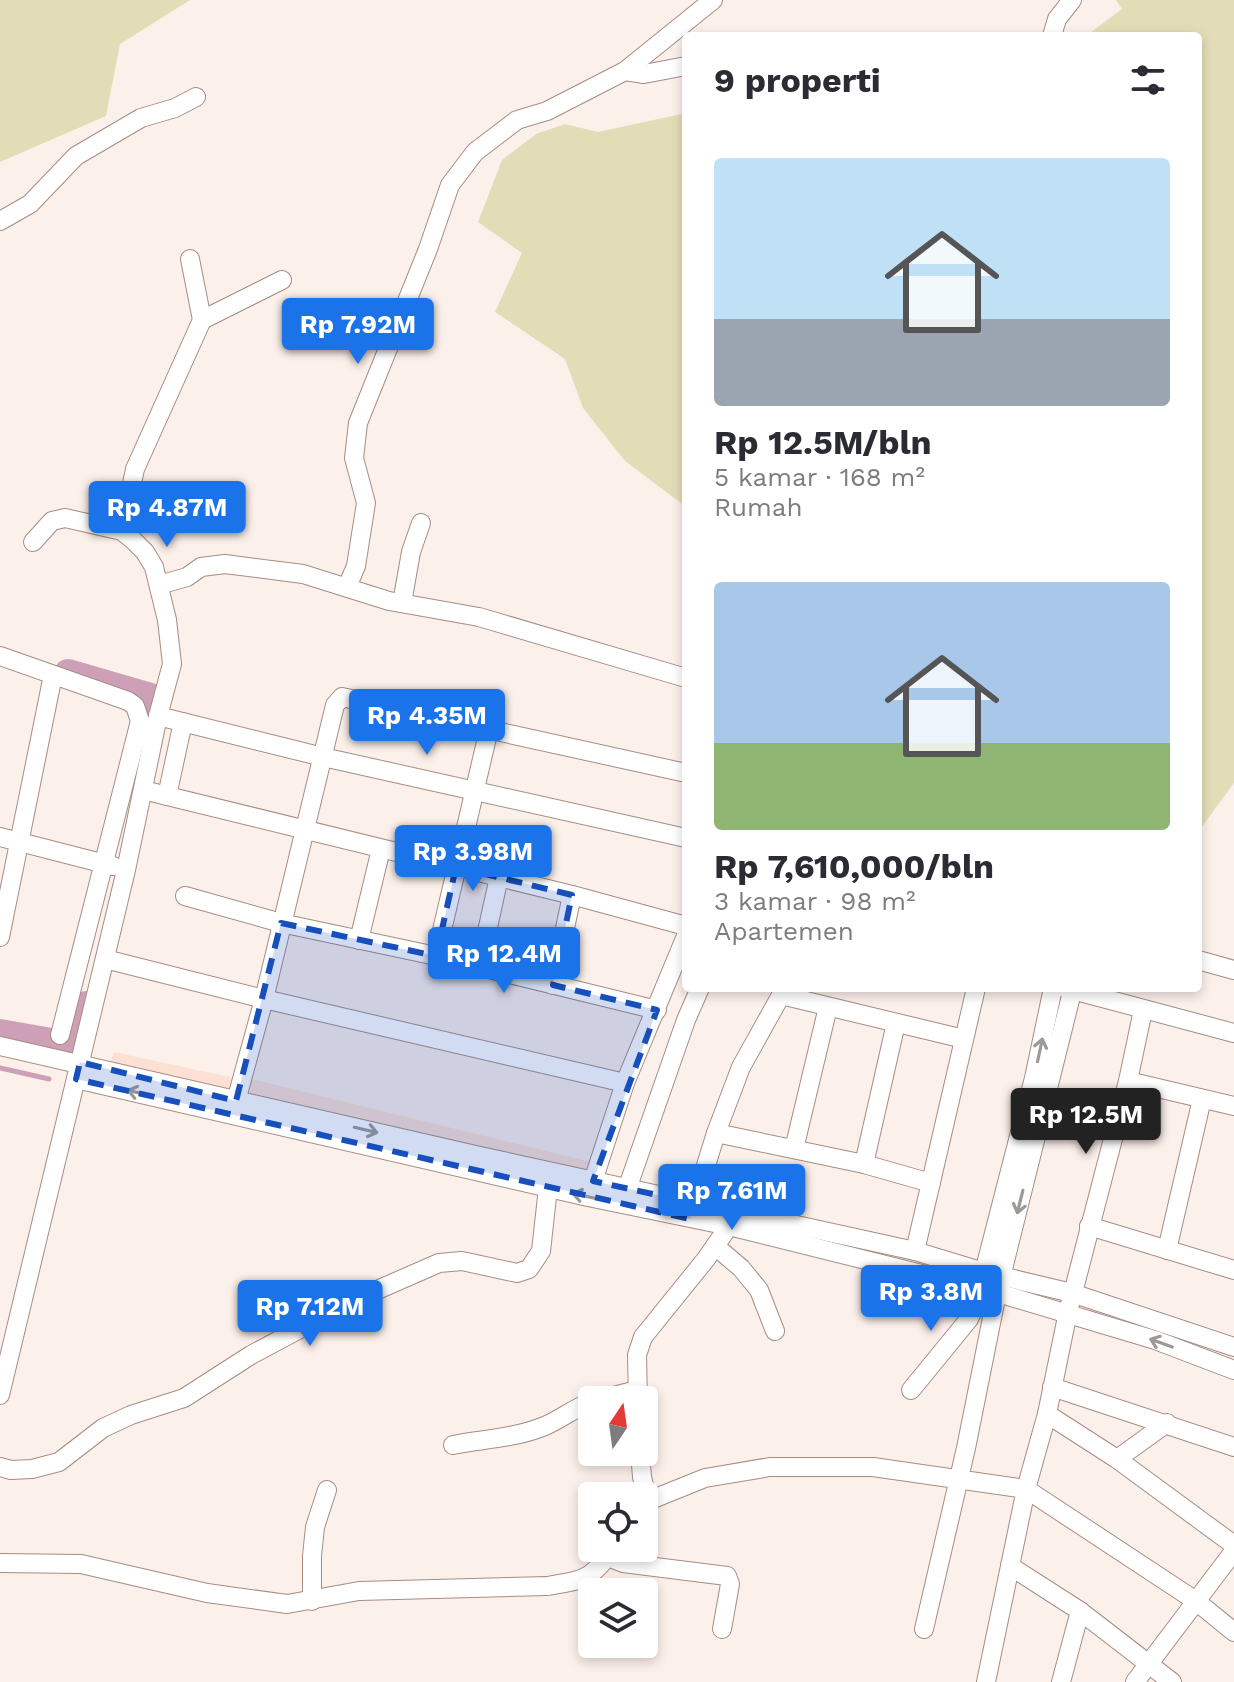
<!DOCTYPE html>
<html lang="id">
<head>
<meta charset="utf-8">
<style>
  :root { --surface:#fff; --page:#f7f7f7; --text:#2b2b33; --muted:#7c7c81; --accent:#1a73e8 }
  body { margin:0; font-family:"Work Sans",sans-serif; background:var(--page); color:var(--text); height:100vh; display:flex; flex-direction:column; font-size:30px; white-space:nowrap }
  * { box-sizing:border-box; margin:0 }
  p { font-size:26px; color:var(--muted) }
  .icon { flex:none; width:44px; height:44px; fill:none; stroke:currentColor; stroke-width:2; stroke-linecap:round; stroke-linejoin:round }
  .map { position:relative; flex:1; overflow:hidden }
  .details { position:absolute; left:682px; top:32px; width:520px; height:960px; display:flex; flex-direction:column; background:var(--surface); border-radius:8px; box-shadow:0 4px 12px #0003 }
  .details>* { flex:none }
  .needle { width:52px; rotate:13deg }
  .controls { position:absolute; left:578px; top:1386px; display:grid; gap:16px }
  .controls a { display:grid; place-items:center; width:80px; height:80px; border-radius:8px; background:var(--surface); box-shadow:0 4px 12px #0003; font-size:40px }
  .price { position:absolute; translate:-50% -68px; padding:0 18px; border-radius:8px; background:var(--accent); color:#fff; font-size:26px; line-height:52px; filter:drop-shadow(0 2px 4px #0008) }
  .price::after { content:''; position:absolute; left:50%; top:48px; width:24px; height:18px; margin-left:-12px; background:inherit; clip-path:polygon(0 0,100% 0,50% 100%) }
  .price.active { background:#222; color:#fff }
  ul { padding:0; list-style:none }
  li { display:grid; align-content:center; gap:16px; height:424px; padding:0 32px }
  li span { display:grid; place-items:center; height:248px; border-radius:8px; color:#555 }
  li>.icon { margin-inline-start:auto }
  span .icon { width:144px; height:144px; fill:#fffc; stroke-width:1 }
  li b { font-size:34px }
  h2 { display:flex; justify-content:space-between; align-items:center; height:96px; padding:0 32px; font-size:34px }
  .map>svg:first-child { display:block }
  .built { fill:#fde0d4 }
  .green { fill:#e3ddb7 }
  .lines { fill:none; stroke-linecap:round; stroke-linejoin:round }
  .stream { stroke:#cda0b7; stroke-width:5 }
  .river { stroke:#cda0b7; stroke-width:28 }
  .minor-casing { stroke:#a78c82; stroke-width:20 }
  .minor { stroke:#fff; stroke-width:18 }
  .oneway { stroke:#9d9997 }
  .marked { fill:#1750bc; fill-opacity:0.2; stroke:#1750bc; stroke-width:6; stroke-dasharray:16 10; stroke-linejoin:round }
</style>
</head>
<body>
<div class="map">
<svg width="1234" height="1682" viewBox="0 0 1234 1682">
  <rect width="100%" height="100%" fill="#fcf0eb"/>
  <g class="built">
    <polygon points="114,1052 239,1079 234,1096 108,1067"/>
    <polygon points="252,1079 591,1162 587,1178 248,1099"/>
  </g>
  <g class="green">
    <polygon points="0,0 190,0 120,44 106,116 0,162"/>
    <polygon points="1116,0 1234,0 1234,783 1198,832 1198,36 1086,36 1122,9"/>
    <polygon points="686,113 686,507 625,461 583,408 565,359 495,312 522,253 478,222 502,160 536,134 565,124 598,132"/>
  </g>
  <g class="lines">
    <polyline class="stream" points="0,1068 49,1079"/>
    <g class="river">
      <polyline points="68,673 154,698 147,734"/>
      <polyline points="0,1033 74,1046 86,1005"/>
    </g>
    <defs>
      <g id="minor">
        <polyline points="1052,36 1057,19 1072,0"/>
        <polyline points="625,71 644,74 686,66"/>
        <polyline points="0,221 30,204 76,156 141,118 175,108 196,97"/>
        <polyline points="202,320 282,280"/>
        <polyline points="122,531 135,469 202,320 190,259"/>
        <polyline points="159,585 187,577 201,567 225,564 303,574 389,601 479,617 686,678"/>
        <polyline points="347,587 356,566 366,503 354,458 358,423 428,249 450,185 475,152 517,120 547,111 625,71 713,0"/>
        <polyline points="402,603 411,552 421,523"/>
        <polyline points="0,656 128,701 135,706 140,721 60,1035"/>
        <polyline points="158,716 323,757 686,838"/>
        <polyline points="143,790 572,895 686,926"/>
        <polyline points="167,796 183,722"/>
        <polyline points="0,837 113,866"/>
        <polyline points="185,896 281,923 436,956 657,1010"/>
        <polyline points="0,937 53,675"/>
        <polyline points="359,940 381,849"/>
        <polyline points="436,956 489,729"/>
        <polyline points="105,959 264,999 625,1083"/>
        <polyline points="1198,960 1234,970"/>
        <polyline points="479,968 499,877"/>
        <polyline points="553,985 572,895"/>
        <polyline points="1065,988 1234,1033"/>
        <polyline points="781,995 964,1039"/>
        <polyline points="0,1046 480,1156 915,1251 984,1272 1072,1293 1234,1347"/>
        <polyline points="76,1079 588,1197 729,1226 998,1293 1155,1340 1234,1370"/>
        <polyline points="1128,1081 1234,1106"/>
        <polyline points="236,1101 264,999 335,705 342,697 686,773"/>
        <polyline points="716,1133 864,1164 931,1183"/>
        <polyline points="794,1149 828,1007"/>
        <polyline points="864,1164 896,1023"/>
        <polyline points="593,1181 625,1083 686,936"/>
        <polyline points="627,1189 686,1020 700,988"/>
        <polyline points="691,1214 716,1133 741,1067 785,988"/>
        <polyline points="1089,1226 1234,1270"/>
        <polyline points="715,1246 741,1268 759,1290 775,1331"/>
        <polyline points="1167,1250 1202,1099"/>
        <polyline points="915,1251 976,988"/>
        <polyline points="1052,1387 1234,1447"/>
        <polyline points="911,1390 969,1319 976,1303 1034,1078 1053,988"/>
        <polyline points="0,1395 126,870 158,716 172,664 167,620 154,567 145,552 133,540 122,531 65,518 52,521 33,542"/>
        <polyline points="598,1400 637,1390"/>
        <polyline points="638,1400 637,1355 643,1337 706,1259 729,1226"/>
        <polyline points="1047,1414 1117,1459 1234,1545"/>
        <path d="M453,1445C483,1439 518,1438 547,1425C563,1418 575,1407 592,1402"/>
        <polyline points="640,1452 642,1477 648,1501"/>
        <polyline points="1117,1459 1167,1423"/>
        <polyline points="0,1467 11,1470 32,1469 59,1462 103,1428 131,1415 184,1398 251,1355 352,1301 439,1263 462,1261 517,1273 529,1269 541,1251 548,1188"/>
        <polyline points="644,1507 648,1501 705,1478 770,1467 873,1467 1026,1489 1196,1601 1234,1632"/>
        <polyline points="608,1557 623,1563 727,1576 730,1584 722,1629"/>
        <path d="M0,1563L81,1564L207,1593L287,1604L359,1591L547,1586C584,1580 591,1580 614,1548"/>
        <polyline points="1010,1566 1080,1611 1061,1682"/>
        <polyline points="312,1601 312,1556 315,1527 327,1490"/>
        <polyline points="1080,1611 1172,1682"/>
        <polyline points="924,1629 966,1448 997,1293 1073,988"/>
        <polyline points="986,1682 1026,1489 1047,1414 1068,1312 1128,1081 1143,1010"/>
        <polyline points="1135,1682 1234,1551"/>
      </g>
    </defs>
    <use href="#minor" class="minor-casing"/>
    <use href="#minor" class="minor"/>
  </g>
  <defs><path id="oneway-shaft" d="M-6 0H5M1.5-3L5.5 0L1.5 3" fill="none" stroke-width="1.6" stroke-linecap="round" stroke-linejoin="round" transform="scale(2)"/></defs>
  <g class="oneway">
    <use href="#oneway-shaft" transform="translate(1040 1050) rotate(-78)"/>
    <use href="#oneway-shaft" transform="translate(139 1093) rotate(-167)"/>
    <use href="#oneway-shaft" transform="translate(366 1130) rotate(13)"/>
    <use href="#oneway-shaft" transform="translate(584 1196) rotate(-168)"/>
    <use href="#oneway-shaft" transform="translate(1020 1202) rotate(104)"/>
    <use href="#oneway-shaft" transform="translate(1161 1343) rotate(-160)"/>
  </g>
  <path class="marked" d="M456,867L572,895L553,985L657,1010L593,1181L694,1203L690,1219L76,1079L80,1062L236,1101L281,923L436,956Z"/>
</svg>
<div class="controls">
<a><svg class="needle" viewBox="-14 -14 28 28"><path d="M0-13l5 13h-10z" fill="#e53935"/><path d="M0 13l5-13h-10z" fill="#7c7c81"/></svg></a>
<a><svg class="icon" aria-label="locate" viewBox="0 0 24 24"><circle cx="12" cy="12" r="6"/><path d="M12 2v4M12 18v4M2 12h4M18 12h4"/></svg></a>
<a><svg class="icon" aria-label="layers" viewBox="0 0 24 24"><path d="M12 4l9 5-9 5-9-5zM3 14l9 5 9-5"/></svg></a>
</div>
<b class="price" style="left:358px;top:366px">Rp 7.92M</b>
<b class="price" style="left:167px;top:549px">Rp 4.87M</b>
<b class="price" style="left:427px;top:757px">Rp 4.35M</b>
<b class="price" style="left:473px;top:893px">Rp 3.98M</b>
<b class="price" style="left:504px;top:995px">Rp 12.4M</b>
<b class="price active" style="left:1086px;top:1156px">Rp 12.5M</b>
<b class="price" style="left:732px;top:1232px">Rp 7.61M</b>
<b class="price" style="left:931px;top:1333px">Rp 3.8M</b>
<b class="price" style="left:310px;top:1348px">Rp 7.12M</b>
<section class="details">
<h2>9 properti<svg class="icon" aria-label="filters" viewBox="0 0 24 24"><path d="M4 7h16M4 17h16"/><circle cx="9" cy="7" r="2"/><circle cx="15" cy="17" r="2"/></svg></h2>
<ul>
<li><span style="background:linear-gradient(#bfe0f5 65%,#9aa5b1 0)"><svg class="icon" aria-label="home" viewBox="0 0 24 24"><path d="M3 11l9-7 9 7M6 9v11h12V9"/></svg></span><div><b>Rp 12.5M/bln</b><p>5 kamar · 168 m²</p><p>Rumah</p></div></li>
<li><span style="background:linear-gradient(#a9c7e8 65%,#8fb573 0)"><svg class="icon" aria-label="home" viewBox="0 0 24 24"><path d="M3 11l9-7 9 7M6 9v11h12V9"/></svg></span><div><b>Rp 7,610,000/bln</b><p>3 kamar · 98 m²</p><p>Apartemen</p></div></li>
</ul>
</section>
</div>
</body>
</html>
